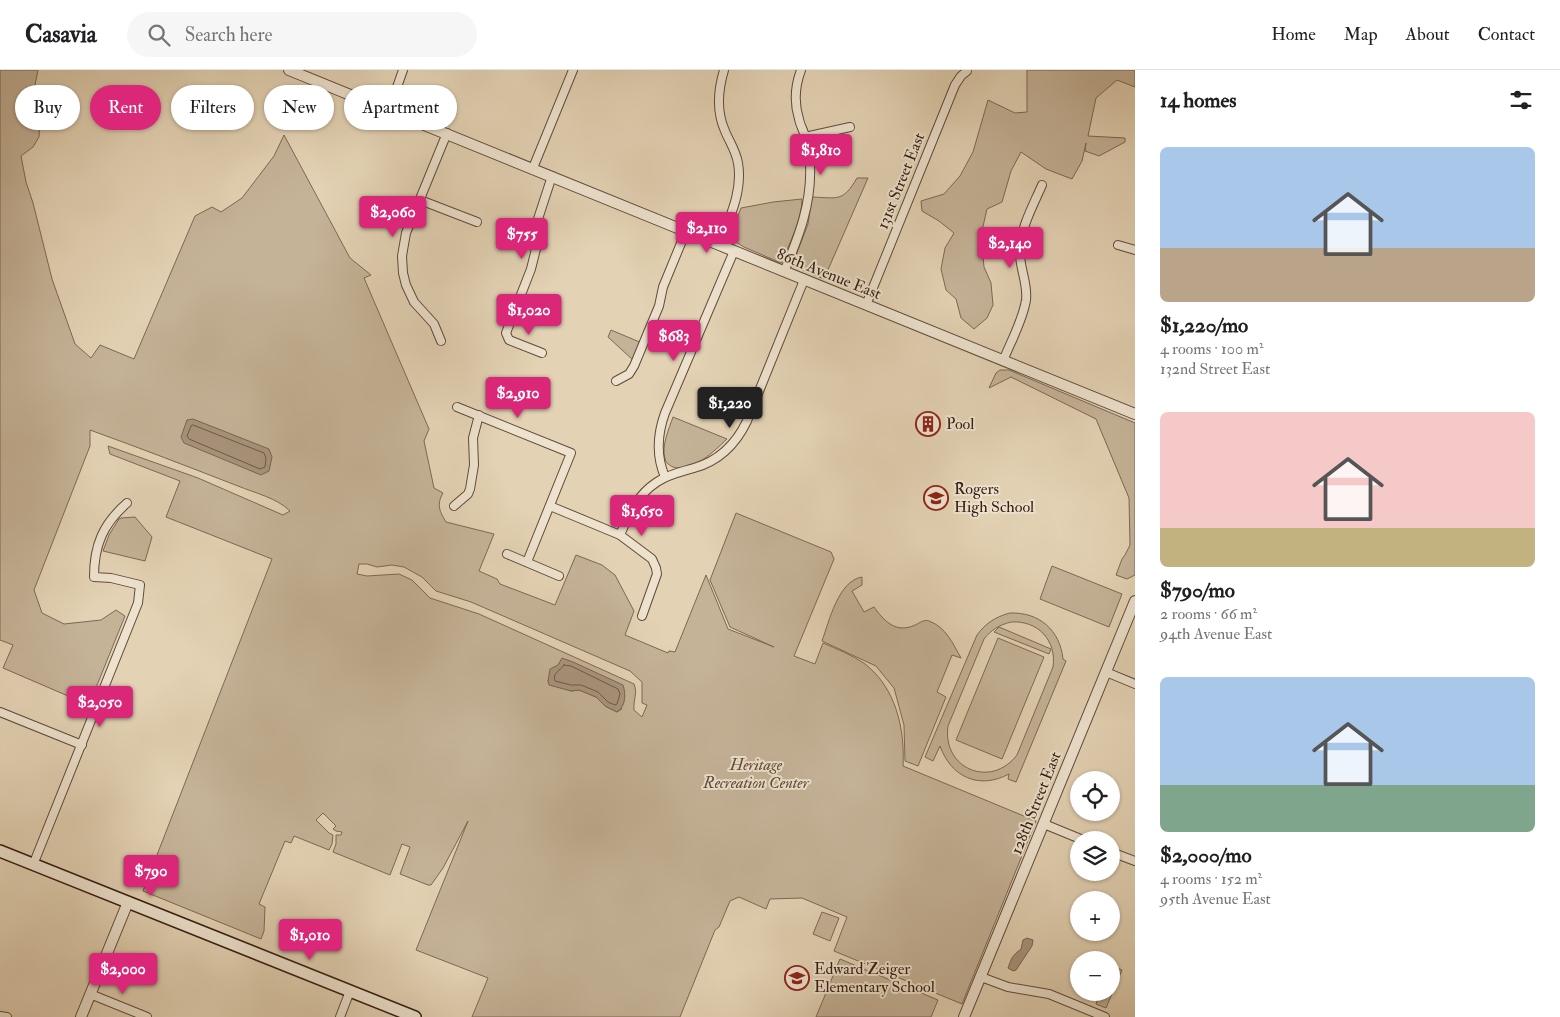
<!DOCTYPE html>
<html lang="en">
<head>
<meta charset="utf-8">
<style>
  :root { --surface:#fff; --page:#f6f6f6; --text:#202124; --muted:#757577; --line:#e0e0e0; --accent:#db2777 }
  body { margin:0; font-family:"IM FELL Double Pica",serif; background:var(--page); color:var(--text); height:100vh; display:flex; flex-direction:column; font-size:19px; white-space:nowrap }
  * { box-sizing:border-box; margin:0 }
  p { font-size:16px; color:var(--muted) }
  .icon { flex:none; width:28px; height:28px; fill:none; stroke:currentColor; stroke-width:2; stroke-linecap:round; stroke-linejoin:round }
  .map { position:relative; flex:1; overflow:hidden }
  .details { display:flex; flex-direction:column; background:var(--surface); width:425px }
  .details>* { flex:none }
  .guide { position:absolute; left:15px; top:15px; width:475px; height:45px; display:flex; gap:10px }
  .controls { position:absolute; left:1070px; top:701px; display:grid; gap:10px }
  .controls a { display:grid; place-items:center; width:50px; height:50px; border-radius:50%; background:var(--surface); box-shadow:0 1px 4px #0004; font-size:25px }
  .price { position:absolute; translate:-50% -42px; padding:0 11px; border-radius:5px; background:var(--accent); color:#fff; font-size:16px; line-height:32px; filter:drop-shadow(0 1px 2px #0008) }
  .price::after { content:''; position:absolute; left:50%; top:30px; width:15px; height:11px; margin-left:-8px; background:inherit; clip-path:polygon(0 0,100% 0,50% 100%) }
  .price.on { background:#222; color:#fff }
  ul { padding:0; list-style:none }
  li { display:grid; align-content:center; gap:10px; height:265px; padding:0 25px }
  li span { display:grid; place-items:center; height:155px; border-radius:8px; color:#555 }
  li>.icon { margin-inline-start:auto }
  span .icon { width:90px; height:90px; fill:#fffc; stroke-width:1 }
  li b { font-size:21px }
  h2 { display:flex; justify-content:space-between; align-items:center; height:60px; padding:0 25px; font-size:21px }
  .tag { padding:0 18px; border-radius:22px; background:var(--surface); box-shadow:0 1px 4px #0004; font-size:18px; line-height:45px }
  .tag.on { background:var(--accent); color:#fff }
  header { display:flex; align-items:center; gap:30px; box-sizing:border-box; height:70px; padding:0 25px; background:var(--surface); border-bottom:1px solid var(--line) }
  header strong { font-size:24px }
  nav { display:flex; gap:28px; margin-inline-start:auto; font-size:18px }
  .search { width:350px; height:45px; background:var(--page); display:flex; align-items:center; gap:12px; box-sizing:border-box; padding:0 18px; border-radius:28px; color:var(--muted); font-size:19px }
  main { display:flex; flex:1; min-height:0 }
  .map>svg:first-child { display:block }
  .green { fill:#c5b398; stroke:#7c6854; fill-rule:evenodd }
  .water { fill:#a8947c; stroke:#7a6451 }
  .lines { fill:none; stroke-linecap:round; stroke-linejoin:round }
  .shore { stroke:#6e5846; stroke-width:1 }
  .minor-casing { stroke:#604a39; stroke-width:10 }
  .tertiary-casing { stroke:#604a39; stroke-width:12 }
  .secondary-casing { stroke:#341c10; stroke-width:14 }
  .minor { stroke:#ede2ce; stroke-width:8 }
  .tertiary { stroke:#ede2ce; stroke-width:10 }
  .secondary { stroke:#ede2ce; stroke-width:11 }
  .labels { text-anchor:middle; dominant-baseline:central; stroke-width:4; stroke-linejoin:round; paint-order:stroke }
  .street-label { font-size:16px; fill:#341c10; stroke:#ede2ce }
  .poi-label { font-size:16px; fill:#341c10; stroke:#ede2ce; text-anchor:start }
  .park-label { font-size:16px; font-style:italic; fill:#604939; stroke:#ede2ce }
</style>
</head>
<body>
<header>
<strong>Casavia</strong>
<div class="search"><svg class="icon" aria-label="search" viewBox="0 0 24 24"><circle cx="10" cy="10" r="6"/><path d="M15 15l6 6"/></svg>Search here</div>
<nav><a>Home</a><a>Map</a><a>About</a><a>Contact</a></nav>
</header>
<main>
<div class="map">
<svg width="1135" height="947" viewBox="0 0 1135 947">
  <rect width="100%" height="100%" fill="#e3d2b4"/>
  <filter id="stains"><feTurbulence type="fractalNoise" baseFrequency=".004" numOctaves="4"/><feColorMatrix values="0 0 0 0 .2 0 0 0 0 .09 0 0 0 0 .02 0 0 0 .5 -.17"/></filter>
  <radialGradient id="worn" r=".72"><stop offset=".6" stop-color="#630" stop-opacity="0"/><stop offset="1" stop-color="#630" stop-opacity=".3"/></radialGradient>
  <g class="green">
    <path d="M0,0H38L33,25L40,47L39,67L33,77L21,86L26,112L33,133L52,209L75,274L91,288L100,275L134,289L195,146L212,137L221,142L242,128L274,86L284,65L350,188L371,205L364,208L429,359L424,371L434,418L443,423C436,435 440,442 446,452L494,464L479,501L497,509L500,514L555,535L576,485L602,495L615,505L634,541L625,565L668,583L669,581L675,582L706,505L728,559L774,577L730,557L710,510L736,443L831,482L834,489L794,586L815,594L823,573C837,579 852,585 865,594C896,618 905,659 903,696L1036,751L962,934L834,881L847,847L802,828L770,829L766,839L739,827L730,831L719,857L715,860L680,947H472L488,908L416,880L468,751L443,798L431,815H428L400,804L410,777L402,774L390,805L333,782L336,774V765H341L342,762L336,761L333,759L336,756L323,743L316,750L329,763L333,765L332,774L329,780L294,766L291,773L285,771L259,834L265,837L264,861L261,869L143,821L272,489L166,447L180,411L110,384L108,376L198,408L283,445L290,441C277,428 255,423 238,416C189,397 140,378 90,360V376L34,520L42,543L64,554L101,550L116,540L125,546L89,635L3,598L13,575L0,570ZM359,494H367L377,497L392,495L404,497L422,507L436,521L471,532L630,601L642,612V633L647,635L642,647L634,640C633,630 638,623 634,614L479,544L430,528L412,510L399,504L367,506L357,504ZM558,596L622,639L617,642L605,636L596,627L579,620L571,621L548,611L551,602Z"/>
    <polygon points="1027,0 1135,0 1135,17 1117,10 1096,28 1088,66 1125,68 1125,72 1099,86 1085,81 1086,73 1082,91 1072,109 1046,99 1021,82 1011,101 1002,132 987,139 981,165 984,197 991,213 993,235 987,248 974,259 961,248 956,229 946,220 941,199 945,178 954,163 939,151 922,141 921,131 944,124 960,106 973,82 988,30 1015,43 1027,42"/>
    <path d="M857,108H868L824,209L792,196L808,154L812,127C838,128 843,132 857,108Z"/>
    <path d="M802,129C802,149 789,175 781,193L744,177L731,169V164L741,138L773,132Z"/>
    <polygon points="611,260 642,273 634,291 608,267"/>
    <polygon points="1000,300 1009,300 1135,353 1135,505 1127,509 1116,505 1122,489 1125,485 1130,475 1129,428 1096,349 1011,307 989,318 996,303"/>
    <path d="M673,347L727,369C714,381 693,403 673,397C669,395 666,393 665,389C661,376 669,359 673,347Z"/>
    <polygon points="135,447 152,467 145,491 103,481 109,465 119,449 121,448"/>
    <polygon points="1052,496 1122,524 1109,557 1040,529"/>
    <path d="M862,507V515L852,521L864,542L874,537C884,551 896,564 915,555C920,553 924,549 929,551C946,557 953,574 961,588L952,585L937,622L946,627L918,696L905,691L904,655L894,618L876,596L822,571C829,552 838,511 862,507Z"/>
    <path d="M1010,543C1039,542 1060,560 1063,589L1066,591L1016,712L1008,709L1009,704C979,720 951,707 940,676L933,691L925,687L977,565C986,553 995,547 1010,543ZM1011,552C1038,550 1057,571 1053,597L1017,685C991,719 942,699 948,656L984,569C991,560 999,555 1011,552Z"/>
    <polygon points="999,557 1051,579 1049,584 994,562"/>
    <polygon points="998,568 1044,587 1002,689 956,670"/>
    <polygon points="822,842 839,848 830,871 813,864"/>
    <polygon points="840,889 938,930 931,947 816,947"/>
    <polygon points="1111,896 1122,900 1106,938 1096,934 1100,923 1111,922"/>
  </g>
  <g class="water">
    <polygon points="193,349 269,379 272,387 269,401 261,405 184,373 181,367 187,350"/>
    <path d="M562,588L573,592L623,615C626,624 626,636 617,642L605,636L596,627L579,620L571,621L549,615L548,611L550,599L558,595Z"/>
    <path d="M1027,868L1033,870L1032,876L1016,900L1013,901L1008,898C1012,887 1012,886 1021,879L1023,870Z"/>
  </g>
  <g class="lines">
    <g class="shore">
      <polygon points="193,355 264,383 266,388 265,397 260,399 189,369 187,366 191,356"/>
      <path d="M564,595L571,596L618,619L620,624L617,634L615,635L608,632L598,622L581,615H571L555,611C552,603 560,601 564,595Z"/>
    </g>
    <defs>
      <g id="minor">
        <polyline points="389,40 403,0"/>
        <polyline points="805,67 850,57"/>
        <polyline points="533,98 573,0"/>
        <polyline points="420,130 477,152"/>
        <path d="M719,175C729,149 743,122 738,93C736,81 729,71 725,61C716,41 718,20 724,0"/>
        <polyline points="1118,175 1135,180"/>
        <path d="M784,202C799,166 812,133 810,94C809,85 808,76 805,67C804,61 800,55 799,49C794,33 795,16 801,0"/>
        <polyline points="866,235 955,15 961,6 967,1"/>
        <polyline points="441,271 434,254 414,232 406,215 403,203 402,186 406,163 447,63"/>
        <polyline points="542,283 509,270 506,263 531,199 536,179 537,152 552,106"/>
        <path d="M1003,291C1011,271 1023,250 1026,230C1028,214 1020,199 1020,184C1019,160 1033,136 1042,115"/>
        <polyline points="616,311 629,304 634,296 659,236 663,217 686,161"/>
        <polyline points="457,337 571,383 527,492"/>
        <path d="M665,407C656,386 657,365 665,343L734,181"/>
        <polyline points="454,436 468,424 470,419 474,395 473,368 479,345"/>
        <polyline points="550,436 620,465 652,489 656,498 657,504 642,546"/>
        <path d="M620,465C629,444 637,425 657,412C669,404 681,402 694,398C719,391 736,374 747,351L804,210"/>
        <polyline points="507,484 559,506"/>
        <polyline points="1106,602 1135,614"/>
        <polyline points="0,642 82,675"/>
        <polyline points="1044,754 1083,770"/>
        <polyline points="1111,782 1135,791"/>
        <path d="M33,795L138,533L140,515L111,508L94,507C94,475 103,454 127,433"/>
        <polyline points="981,907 1008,917 1049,924 1105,947"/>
        <polyline points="90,924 147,947"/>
        <polyline points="0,946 7,947"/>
        <polyline points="340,947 350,921"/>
      </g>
      <g id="tertiary">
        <path d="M289,0C571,114 853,230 1135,344"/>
        <polyline points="81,947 128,832"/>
        <polyline points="964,947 1135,531"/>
      </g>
      <polyline id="secondary" points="0,781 415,947"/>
    </defs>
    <use href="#minor" class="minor-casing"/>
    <use href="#tertiary" class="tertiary-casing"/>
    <use href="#secondary" class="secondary-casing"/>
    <use href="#minor" class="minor"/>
    <use href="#tertiary" class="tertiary"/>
    <use href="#secondary" class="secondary"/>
  </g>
  <defs>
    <symbol id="building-ring" viewBox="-11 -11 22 22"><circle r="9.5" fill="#ede2ce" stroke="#8f2418" stroke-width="1.5"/><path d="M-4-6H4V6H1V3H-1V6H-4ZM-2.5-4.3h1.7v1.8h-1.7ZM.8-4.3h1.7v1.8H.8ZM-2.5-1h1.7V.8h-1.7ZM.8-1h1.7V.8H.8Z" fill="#8f2418"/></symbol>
    <symbol id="school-ring" viewBox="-11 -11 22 22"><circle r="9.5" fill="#ede2ce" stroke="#8f2418" stroke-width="1.5"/><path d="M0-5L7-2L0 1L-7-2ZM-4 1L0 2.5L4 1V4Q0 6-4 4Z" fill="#8f2418"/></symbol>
  </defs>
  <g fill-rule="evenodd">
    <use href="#building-ring" x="914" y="340" width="28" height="28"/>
    <use href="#school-ring" x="922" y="414" width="28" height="28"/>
    <use href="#school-ring" x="783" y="894" width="28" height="28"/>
  </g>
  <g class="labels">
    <g class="street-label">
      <text transform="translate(901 111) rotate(-68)">131st Street East</text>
      <text transform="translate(829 204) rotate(22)">86th Avenue East</text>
      <text transform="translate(1036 733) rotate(-68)">128th Street East</text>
    </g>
    <g class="poi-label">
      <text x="946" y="354">Pool</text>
      <text x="954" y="419">Rogers<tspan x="954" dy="18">High School</tspan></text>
      <text x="814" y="899">Edward Zeiger<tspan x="814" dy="18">Elementary School</tspan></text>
    </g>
    <g class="park-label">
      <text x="756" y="695">Heritage<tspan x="756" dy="18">Recreation Center</tspan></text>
    </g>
  </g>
  <rect width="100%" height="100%" filter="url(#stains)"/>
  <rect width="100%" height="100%" fill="url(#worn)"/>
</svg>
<div class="controls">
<a><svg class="icon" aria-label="locate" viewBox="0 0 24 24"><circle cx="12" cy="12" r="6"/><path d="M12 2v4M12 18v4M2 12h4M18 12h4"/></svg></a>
<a><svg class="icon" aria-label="layers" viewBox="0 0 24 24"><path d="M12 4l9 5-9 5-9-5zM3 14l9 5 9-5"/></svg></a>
<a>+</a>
<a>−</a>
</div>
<b class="price" style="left:821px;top:106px">$1,810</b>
<b class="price" style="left:393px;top:168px">$2,060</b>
<b class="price" style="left:707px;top:184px">$2,110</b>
<b class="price" style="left:522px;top:190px">$755</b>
<b class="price" style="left:1010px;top:199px">$2,140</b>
<b class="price" style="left:529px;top:266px">$1,020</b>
<b class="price" style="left:674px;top:292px">$683</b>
<b class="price" style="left:518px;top:349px">$2,910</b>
<b class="price on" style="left:730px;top:359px">$1,220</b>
<b class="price" style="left:642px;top:467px">$1,650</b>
<b class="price" style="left:100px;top:658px">$2,050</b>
<b class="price" style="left:151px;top:827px">$790</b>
<b class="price" style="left:310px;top:891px">$1,010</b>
<b class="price" style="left:123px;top:925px">$2,000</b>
<div class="guide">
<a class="tag">Buy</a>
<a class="tag on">Rent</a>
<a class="tag">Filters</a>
<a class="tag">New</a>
<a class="tag">Apartment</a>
</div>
</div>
<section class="details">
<h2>14 homes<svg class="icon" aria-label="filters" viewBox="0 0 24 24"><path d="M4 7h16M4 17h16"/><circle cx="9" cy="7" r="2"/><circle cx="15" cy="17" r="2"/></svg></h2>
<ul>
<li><span style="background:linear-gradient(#a9c7e8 65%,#b9a48a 0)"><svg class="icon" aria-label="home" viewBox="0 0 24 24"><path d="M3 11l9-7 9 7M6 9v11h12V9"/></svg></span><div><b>$1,220/mo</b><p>4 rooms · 100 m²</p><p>132nd Street East</p></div></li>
<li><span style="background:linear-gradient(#f6c9c9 75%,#c2b280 0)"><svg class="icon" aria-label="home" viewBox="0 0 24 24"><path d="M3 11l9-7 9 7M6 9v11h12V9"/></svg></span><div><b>$790/mo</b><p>2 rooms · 66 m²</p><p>94th Avenue East</p></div></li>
<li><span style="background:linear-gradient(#a9c7e8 70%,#7fa58c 0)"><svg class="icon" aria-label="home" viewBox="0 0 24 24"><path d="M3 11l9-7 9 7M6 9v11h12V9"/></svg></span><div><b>$2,000/mo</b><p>4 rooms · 152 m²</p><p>95th Avenue East</p></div></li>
</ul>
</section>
</main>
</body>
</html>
